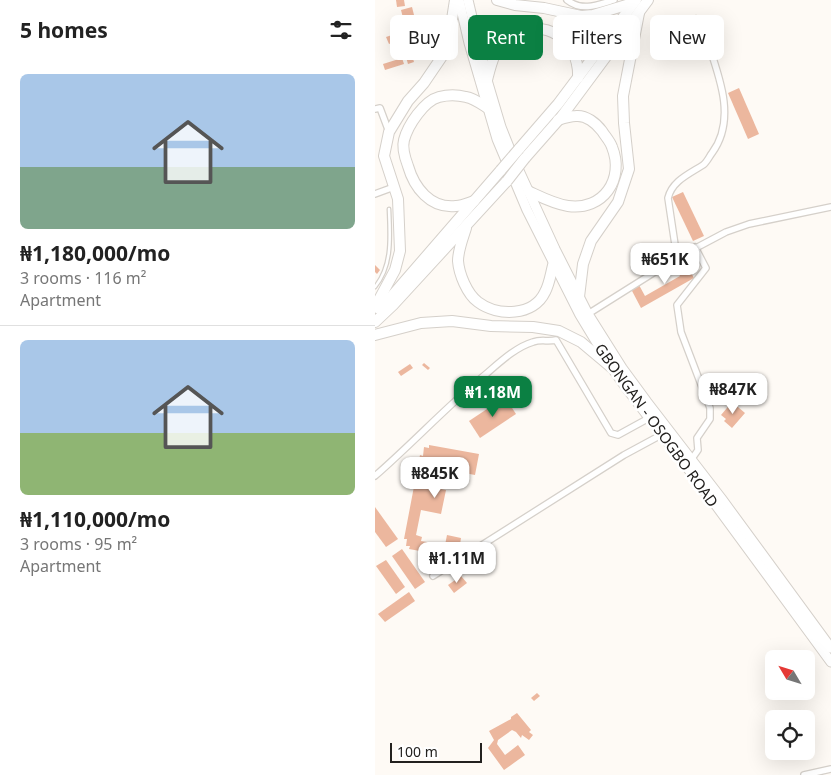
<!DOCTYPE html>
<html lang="en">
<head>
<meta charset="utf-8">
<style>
  :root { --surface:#fff; --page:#f2f2f2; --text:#222; --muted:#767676; --line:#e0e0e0; --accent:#0b8043 }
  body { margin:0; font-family:"Noto Sans",sans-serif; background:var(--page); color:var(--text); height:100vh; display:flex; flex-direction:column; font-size:19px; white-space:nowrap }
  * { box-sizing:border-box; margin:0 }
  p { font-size:16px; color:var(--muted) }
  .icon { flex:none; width:28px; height:28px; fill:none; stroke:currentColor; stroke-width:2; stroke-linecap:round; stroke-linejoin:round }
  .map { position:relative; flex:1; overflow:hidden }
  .details { display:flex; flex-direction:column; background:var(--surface); width:375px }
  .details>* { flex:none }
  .top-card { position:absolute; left:15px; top:15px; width:365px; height:45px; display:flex; gap:10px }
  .needle { width:32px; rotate:308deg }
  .fabs { position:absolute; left:390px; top:650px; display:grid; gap:10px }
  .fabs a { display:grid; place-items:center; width:50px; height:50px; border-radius:8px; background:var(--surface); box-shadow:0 5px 20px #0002; font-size:25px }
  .scale { position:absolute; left:15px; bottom:12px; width:92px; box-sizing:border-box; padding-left:5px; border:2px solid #23211f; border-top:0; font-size:14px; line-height:18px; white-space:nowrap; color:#23211f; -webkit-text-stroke:4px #fff; paint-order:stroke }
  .price { position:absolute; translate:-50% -42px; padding:0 11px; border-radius:10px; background:#fff; color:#222; font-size:16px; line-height:32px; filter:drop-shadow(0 1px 2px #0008) }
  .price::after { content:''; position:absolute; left:50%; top:30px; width:15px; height:11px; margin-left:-8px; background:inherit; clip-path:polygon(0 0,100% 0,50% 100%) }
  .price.current { background:var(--accent); color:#fff }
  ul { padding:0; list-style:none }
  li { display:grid; align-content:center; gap:10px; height:265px; padding:0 20px }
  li+li { border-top:1px solid var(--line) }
  li span { display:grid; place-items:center; height:155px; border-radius:8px; color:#555 }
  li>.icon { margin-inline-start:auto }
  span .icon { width:90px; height:90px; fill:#fffc; stroke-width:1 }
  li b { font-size:21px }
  h2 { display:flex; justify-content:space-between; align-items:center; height:60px; padding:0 20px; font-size:21px }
  .tag { padding:0 18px; border-radius:8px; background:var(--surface); box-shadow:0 5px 20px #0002; font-size:18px; line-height:45px }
  .tag.current { background:var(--accent); color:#fff }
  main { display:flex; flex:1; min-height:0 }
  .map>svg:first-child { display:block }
  .building { fill:#ecb79e }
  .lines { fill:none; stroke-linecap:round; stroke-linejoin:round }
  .lane-casing { stroke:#d5d0ca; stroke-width:5 }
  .street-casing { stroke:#d5d0ca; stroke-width:8 }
  .primary-casing { stroke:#d5d0ca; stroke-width:11 }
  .highway-casing { stroke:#d5d0ca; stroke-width:12 }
  .lane { stroke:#fff; stroke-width:2.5 }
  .street { stroke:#fff; stroke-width:5.5 }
  .primary { stroke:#fff; stroke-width:9 }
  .highway { stroke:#fff; stroke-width:10 }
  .highway-bridge-casing { stroke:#d5d0ca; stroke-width:12; stroke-linecap:butt }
  .highway-bridge { stroke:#fff; stroke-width:10 }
  .labels { text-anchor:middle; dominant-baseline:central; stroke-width:5; stroke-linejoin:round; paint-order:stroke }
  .street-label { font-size:15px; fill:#23211f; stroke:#fff }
</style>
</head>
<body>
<main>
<section class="details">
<h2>5 homes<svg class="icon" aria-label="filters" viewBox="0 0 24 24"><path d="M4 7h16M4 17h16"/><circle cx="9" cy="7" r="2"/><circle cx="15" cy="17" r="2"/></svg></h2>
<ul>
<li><span style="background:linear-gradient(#a9c7e8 60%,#7fa58c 0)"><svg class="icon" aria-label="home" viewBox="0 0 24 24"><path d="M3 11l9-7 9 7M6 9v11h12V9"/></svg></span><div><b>₦1,180,000/mo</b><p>3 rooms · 116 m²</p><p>Apartment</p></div></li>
<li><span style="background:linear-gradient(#a9c7e8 60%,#8fb573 0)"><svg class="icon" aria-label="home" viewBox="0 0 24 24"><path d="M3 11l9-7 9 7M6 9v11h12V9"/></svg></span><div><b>₦1,110,000/mo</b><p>3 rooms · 95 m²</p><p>Apartment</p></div></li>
</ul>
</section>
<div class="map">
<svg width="456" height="775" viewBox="0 0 456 775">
  <rect width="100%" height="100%" fill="#fefaf5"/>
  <g class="building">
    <polygon points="21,0 29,0 30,6 22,7"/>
    <polygon points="37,7 39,15 28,18 26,10"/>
    <polygon points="23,33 25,40 14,44 11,37"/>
    <polygon points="33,36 38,51 32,53 27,39"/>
    <polygon points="37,55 39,62 33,64 31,57"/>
    <polygon points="27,58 29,64 10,70 8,64"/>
    <polygon points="364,88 384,134 373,139 353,93"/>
    <polygon points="308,192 329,236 318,241 297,197"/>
    <polygon points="308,258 319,278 266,308 256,289 264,285 270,296 305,276 298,264"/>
    <polygon points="0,265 5,270 2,274 0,272"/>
    <polygon points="49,363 55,368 53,370 47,365"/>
    <polygon points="35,364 38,368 26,376 23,372"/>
    <polygon points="130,397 141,414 105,438 94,421"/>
    <polygon points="357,402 370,413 357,428 349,421 351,419 346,415"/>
    <polygon points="54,445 104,454 100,475 84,472 85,463 61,458 60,463 55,462 50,486 71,490 66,514 46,510 41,535 47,537 46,541 70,545 72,535 86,538 83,558 34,549 35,546 31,546 32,539 29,539 45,455 48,456 49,447 54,448"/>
    <polygon points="0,507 23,539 11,547 0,532"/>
    <polygon points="27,549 50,582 40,589 17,556"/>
    <polygon points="11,560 30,587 21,594 1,566"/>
    <polygon points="86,576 92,583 79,593 73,585"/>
    <polygon points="34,592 40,601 10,622 3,614"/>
    <polygon points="162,693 165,696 159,701 156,698"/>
    <polygon points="142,713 156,730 154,732 158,735 154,740 147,735 146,738 141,732 137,730 123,740 122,744 130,755 143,745 150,755 129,770 113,748 119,740 114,731 136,719 136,717"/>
  </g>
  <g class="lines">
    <defs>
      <path id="lane" d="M0,287C18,265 15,236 14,209"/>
      <g id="street">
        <path d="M192,0C207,12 223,5 239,0"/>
        <polyline points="0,109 5,108 14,132"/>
        <polyline points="0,194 19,187"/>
        <path d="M302,258L293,198C297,181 314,174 328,165C332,162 334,157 337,153C365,115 339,65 327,25L321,19"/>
        <polyline points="213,314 302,258 351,232 374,224 456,207"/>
        <polyline points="316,460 323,450 322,438 335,419 335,408 306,332 302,305 331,268 320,247"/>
        <path d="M0,476C38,443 72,406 111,374C125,362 141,347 158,342C166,339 173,342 181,340L184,345L236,433L243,435L274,418"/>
        <polyline points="58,576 249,455 286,435"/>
        <polyline points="429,775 456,769"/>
      </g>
      <g id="primary">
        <polyline points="84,0 94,43 122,139 152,210 205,315 237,368 252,389 340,504 456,662"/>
        <polyline points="93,0 112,80 126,127 140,162 180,249 213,314 247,368 272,402 346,498 456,648"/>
      </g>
      <g id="highway">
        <polyline points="122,0 140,5 169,8 206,16 218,15 258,3"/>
        <path d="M112,80C116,64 120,46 135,37C169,15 205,40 203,78"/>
        <polyline points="144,149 183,104 261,0"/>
        <polyline points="150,158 187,116 273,0"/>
        <path d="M153,191C166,197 179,204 193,206C228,211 250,179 237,147C235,141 230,136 227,131C221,123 211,115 201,116C195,116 189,118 183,120"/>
        <path d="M99,201C93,203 87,206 81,206C55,209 39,187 33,166C30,158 27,147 29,140C33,125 49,101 64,97C72,95 83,95 91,97C98,98 105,103 111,107"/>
        <path d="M91,228C88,238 83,250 83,261C84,274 92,294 103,302C123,317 159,316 170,292C175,283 176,271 179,262"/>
        <polyline points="204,297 208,264 216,241 243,202 254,169 249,123 248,96 264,13"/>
        <polyline points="0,307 20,270 25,251 23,199 9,156 14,132 33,101 49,83 66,58 75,32 80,0"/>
        <polyline points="2,308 16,297 126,170"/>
        <polyline points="0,322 18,305 132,181"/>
        <polyline points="0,335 46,323 77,321 116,326 158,327 184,331 206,342 237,368"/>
      </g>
    </defs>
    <use href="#lane" class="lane-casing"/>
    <use href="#street" class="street-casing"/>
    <use href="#primary" class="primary-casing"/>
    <use href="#highway" class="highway-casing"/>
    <use href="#lane" class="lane"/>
    <use href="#street" class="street"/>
    <use href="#primary" class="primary"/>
    <use href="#highway" class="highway"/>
    <defs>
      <g id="highway-bridge">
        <polyline points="126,170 144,149"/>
        <polyline points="132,181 150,158"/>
      </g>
    </defs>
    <use href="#highway-bridge" class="highway-bridge-casing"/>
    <use href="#highway-bridge" class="highway-bridge"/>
  </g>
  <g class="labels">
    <g class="street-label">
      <text transform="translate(282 425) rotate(54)">GBONGAN - OSOGBO ROAD</text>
    </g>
  </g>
</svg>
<div class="fabs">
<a><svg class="needle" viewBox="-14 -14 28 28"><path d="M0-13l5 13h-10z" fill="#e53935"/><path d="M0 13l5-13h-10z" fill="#767676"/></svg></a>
<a><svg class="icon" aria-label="locate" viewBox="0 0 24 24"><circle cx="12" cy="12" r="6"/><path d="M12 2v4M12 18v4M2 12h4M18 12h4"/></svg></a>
</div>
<div class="scale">100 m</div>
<b class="price" style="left:290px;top:285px">₦651K</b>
<b class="price" style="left:358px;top:415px">₦847K</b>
<b class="price current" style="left:118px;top:418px">₦1.18M</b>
<b class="price" style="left:60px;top:499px">₦845K</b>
<b class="price" style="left:82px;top:584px">₦1.11M</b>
<div class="top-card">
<a class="tag">Buy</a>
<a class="tag current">Rent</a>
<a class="tag">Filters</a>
<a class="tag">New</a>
</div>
</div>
</main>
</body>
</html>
